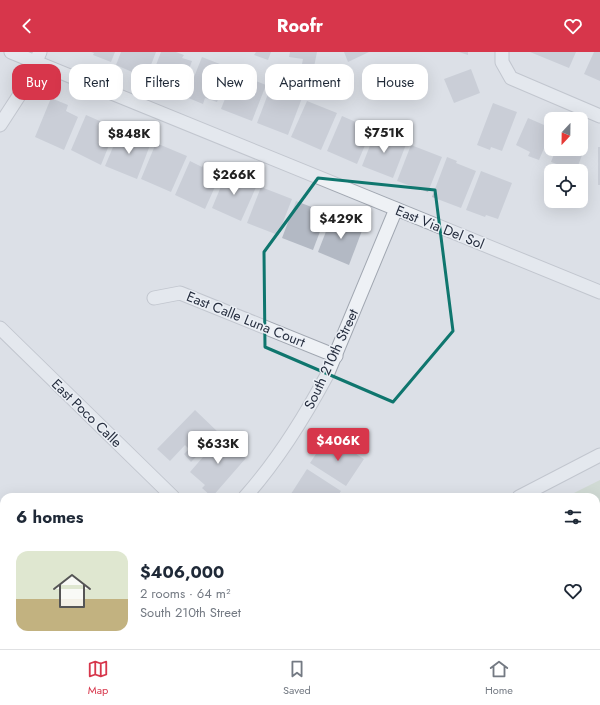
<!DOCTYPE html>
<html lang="en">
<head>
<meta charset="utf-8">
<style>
  :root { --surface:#fff; --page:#f6f6f7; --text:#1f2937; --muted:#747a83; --line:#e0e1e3; --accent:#d7364b }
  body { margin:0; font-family:Jost,sans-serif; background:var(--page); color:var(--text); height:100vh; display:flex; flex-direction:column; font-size:15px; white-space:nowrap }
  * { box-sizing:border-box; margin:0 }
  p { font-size:13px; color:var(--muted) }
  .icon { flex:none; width:22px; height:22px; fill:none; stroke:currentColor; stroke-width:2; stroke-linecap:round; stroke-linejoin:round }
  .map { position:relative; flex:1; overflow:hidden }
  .details { position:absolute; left:0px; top:441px; width:600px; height:156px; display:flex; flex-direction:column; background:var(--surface); border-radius:12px 12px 0 0; box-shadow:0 4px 16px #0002 }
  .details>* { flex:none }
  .hud { position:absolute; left:12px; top:12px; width:576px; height:36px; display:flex; gap:8px }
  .needle { width:26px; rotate:202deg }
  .controls { position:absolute; left:544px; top:60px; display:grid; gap:8px }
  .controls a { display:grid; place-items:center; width:44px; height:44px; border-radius:8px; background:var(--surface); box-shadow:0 4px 16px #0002; font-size:20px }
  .price { position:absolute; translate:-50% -34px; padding:0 9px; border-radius:4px; background:#fff; color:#222; font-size:13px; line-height:26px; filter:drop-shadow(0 1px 2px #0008) }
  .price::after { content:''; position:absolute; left:50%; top:24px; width:12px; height:9px; margin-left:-6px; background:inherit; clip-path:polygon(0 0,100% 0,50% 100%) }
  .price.selected { background:var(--accent); color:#fff }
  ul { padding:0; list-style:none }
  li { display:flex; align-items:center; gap:12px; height:100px; padding:0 16px }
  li+li { border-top:1px solid var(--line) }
  li span { display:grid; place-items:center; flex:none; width:112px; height:80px; border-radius:12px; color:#555 }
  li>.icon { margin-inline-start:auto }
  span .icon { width:48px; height:48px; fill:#fffc; stroke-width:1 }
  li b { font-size:17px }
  h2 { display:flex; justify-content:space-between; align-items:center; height:48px; padding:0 16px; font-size:17px }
  .chip { padding:0 14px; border-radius:12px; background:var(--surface); box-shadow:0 4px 16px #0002; font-size:14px; line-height:36px }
  .chip.selected { background:var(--accent); color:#fff }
  header { display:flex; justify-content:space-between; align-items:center; height:52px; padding:0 16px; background:var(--accent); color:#fff; font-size:18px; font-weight:700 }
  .tabs { display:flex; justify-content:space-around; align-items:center; height:56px; border-top:1px solid var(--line); background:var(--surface); font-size:11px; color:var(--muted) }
  .tabs a { display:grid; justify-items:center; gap:2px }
  .tabs .selected { color:var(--accent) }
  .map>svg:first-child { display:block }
  .green { fill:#c1d2bc }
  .building { fill:#b3b9c4 }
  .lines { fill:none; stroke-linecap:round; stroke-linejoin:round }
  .street-casing { stroke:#a1a7b1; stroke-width:15 }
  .street { stroke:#eef1f5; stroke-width:13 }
  .marked { fill:none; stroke:#0f766e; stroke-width:3; stroke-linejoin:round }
  .labels { text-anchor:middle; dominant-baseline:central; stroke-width:3; stroke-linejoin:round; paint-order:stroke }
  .street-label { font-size:14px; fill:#252d3e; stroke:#ebeff5 }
</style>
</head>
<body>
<header><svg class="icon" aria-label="back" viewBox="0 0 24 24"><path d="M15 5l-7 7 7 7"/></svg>Roofr<svg class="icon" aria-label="heart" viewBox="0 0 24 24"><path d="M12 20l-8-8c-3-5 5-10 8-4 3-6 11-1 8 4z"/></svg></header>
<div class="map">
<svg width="600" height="597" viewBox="0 0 600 597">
  <rect width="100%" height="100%" fill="#dce0e7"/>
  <g class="green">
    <polygon points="600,428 600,462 596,465 596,445 566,445"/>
    <polygon points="4,555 4,593 52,593 56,597 0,597 0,559"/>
    <polygon points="208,593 276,593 277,597 212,597"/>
  </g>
  <g class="building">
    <polygon points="91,0 115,0 111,10 93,3 94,1"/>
    <polygon points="121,0 156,0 146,26 116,13"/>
    <polygon points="161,0 176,0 184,3 182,6 192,9 180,42 162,35 163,31 151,26"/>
    <polygon points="256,0 271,0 268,8 254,3"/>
    <polygon points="290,0 317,0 314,15 302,12 303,7 289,5"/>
    <polygon points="344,0 369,0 348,10"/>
    <polygon points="459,0 468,0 468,3"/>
    <polygon points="530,0 576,0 569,16"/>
    <polygon points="594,0 600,0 600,29 584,22"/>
    <polygon points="202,5 230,16 217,50 205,46 203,52 186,45"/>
    <polygon points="471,17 480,41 454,51 444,27"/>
    <polygon points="235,21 266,33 252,69 221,57"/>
    <polygon points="271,34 302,46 288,83 257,71"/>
    <polygon points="51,46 68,53 66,59 78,65 64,98 35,85"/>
    <polygon points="307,49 337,61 321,98 291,85"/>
    <polygon points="493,51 517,60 502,99 491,95 490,98 477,93"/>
    <polygon points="86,63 116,76 101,113 71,98"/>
    <polygon points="342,64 372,77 357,112 327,99"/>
    <polygon points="528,66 551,76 551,80 539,108 528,104 530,100 516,93"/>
    <polygon points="376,78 407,90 393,126 362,114"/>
    <polygon points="119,81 137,88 139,83 152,88 137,127 105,114"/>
    <polygon points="581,88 587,90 576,119 551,110 556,97 581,97"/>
    <polygon points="156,91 187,104 171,140 141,127"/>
    <polygon points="411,93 442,105 428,140 397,129"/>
    <rect x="598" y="95" width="2" height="38"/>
    <polygon points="447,105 457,109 456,111 476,119 461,156 432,145"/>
    <polygon points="190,109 202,115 205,109 223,117 205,157 175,143"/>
    <polygon points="481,119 512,131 498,167 486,163 485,165 466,158"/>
    <polygon points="227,120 257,133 241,169 212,156"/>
    <polygon points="261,135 292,147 278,183 247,171"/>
    <polygon points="296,149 327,161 313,198 282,186"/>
    <polygon points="332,164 363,176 349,213 318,200"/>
    <polygon points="195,358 219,381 191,410 184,402 189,397 185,393 170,409 157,397"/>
    <polygon points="223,382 234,392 232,394 246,406 212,445 202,436 205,433 190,420"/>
    <polygon points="333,387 364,407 346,434 310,411 320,396 325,399"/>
    <polygon points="307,417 341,439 337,445 289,445"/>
    <polygon points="600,495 600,543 596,534 596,497"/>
    <polygon points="4,577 4,593 30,593 22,597 1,597 0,594 0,579"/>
    <polygon points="432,593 434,593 439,597 429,597"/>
    <polygon points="448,593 504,593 508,597 451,597"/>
  </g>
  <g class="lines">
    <defs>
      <g id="street">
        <polyline points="11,0 600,240"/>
        <polyline points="502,0 502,10 511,26 600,64"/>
        <polyline points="0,73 24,36 40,0"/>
        <polyline points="154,246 180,241 336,304"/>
        <polyline points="0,276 173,445"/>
        <path d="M245,445C278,408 304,366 327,323L396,157"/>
        <polyline points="519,445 600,403"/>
        <polyline points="0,518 4,521"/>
        <polyline points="596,587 600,585"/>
        <polyline points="325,593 329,597"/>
        <polyline points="576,597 584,593"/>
      </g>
    </defs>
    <use href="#street" class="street-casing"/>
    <use href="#street" class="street"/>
  </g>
  <path d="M0 0H600V597H0ZM318,126L435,138L453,279L393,350L265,295L264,200Z" fill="#dce0e7" fill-opacity=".55" fill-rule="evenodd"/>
  <path class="marked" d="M318,126L435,138L453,279L393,350L265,295L264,200Z"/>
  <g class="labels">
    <g class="street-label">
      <text transform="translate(440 175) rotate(22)">East Via Del Sol</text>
      <text transform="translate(246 267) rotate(22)">East Calle Luna Court</text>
      <text transform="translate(331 307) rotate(-65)">South 210th Street</text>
      <text transform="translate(87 361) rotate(44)">East Poco Calle</text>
    </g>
  </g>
</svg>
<div class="controls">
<a><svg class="needle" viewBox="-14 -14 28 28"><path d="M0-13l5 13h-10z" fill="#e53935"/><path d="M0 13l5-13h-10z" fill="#747a83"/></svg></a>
<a><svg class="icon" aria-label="locate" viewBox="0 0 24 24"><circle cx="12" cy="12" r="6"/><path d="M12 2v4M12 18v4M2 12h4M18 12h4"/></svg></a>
</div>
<b class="price" style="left:384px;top:102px">$751K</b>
<b class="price" style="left:129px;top:103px">$848K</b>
<b class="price" style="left:234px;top:144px">$266K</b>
<b class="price" style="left:341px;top:188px">$429K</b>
<b class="price selected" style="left:338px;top:410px">$406K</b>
<b class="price" style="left:218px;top:413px">$633K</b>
<div class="hud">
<a class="chip selected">Buy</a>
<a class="chip">Rent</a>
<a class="chip">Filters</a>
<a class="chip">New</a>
<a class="chip">Apartment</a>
<a class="chip">House</a>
</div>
<section class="details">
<h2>6 homes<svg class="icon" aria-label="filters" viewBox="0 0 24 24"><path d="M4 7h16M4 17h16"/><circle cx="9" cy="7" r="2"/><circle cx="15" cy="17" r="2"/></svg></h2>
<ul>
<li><span style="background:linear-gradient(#dfe7d0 60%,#c2b280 0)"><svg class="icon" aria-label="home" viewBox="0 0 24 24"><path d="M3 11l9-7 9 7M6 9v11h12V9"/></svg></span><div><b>$406,000</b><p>2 rooms · 64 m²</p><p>South 210th Street</p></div><svg class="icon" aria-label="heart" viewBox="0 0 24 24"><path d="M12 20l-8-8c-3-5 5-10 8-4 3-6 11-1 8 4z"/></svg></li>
</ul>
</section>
</div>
<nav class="tabs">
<a class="selected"><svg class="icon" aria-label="map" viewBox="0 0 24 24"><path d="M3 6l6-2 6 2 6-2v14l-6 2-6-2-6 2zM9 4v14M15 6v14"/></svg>Map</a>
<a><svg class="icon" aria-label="saved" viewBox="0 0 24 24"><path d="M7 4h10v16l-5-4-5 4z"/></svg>Saved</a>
<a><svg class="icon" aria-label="home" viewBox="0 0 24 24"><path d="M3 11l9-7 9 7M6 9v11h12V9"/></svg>Home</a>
</nav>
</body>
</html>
